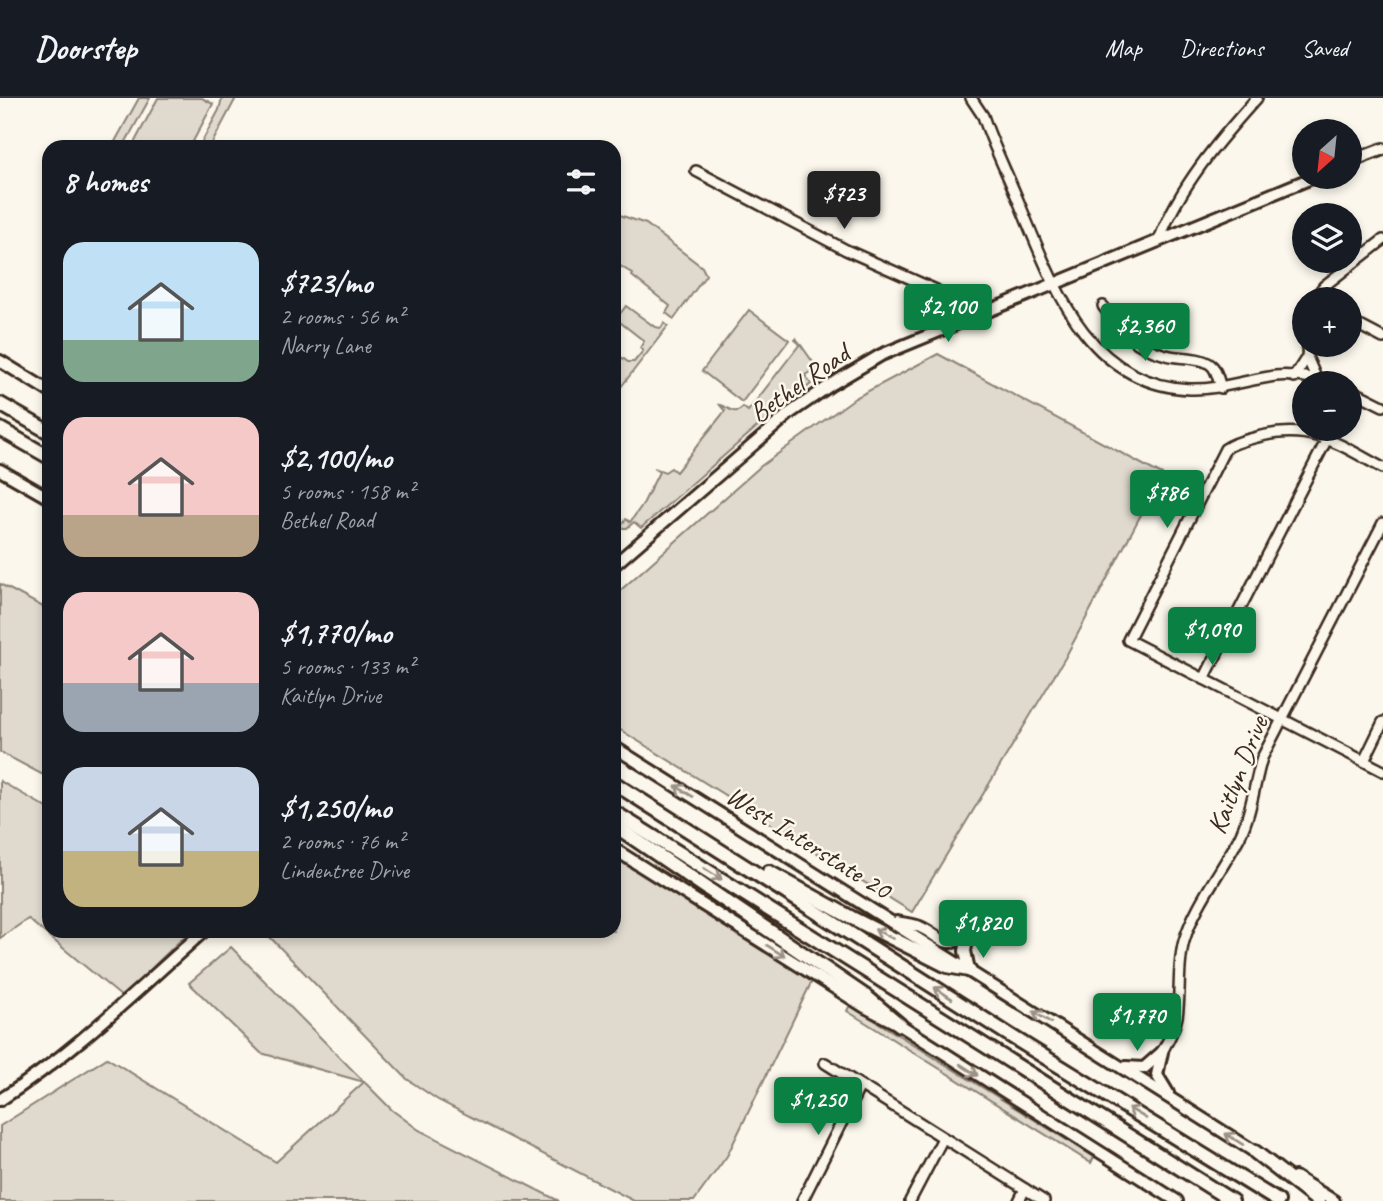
<!DOCTYPE html>
<html lang="en">
<head>
<meta charset="utf-8">
<style>
  :root { --surface:#171b24; --page:#242831; --text:#f1f3f6; --muted:#9ea1a6; --line:#363941; --accent:#0b8043 }
  body { margin:0; font-family:Caveat,sans-serif; background:var(--page); color:var(--text); height:100vh; display:flex; flex-direction:column; font-size:26px; white-space:nowrap }
  * { box-sizing:border-box; margin:0 }
  p { font-size:23px; color:var(--muted) }
  .icon { flex:none; width:38px; height:38px; fill:none; stroke:currentColor; stroke-width:2; stroke-linecap:round; stroke-linejoin:round }
  .map { position:relative; flex:1; overflow:hidden }
  .details { position:absolute; left:42px; top:42px; width:579px; height:798px; display:flex; flex-direction:column; background:var(--surface); border-radius:21px; box-shadow:0 4px 10px #0003 }
  .details>* { flex:none }
  .needle { width:46px; rotate:207deg }
  .buttons { position:absolute; left:1292px; top:21px; display:grid; gap:14px }
  .buttons a { display:grid; place-items:center; width:70px; height:70px; border-radius:50%; background:var(--surface); box-shadow:0 4px 10px #0003; font-size:35px }
  .price { position:absolute; translate:-50% -60px; padding:0 16px; border-radius:7px; background:var(--accent); color:#fff; font-size:23px; line-height:46px; filter:drop-shadow(0 2px 4px #0008) }
  .price::after { content:''; position:absolute; left:50%; top:42px; width:21px; height:16px; margin-left:-10px; background:inherit; clip-path:polygon(0 0,100% 0,50% 100%) }
  .price.current { background:#222; color:#fff }
  ul { padding:0; list-style:none }
  li { display:flex; align-items:center; gap:21px; height:175px; padding:0 21px }
  li span { display:grid; place-items:center; flex:none; width:196px; height:140px; border-radius:21px; color:#555 }
  li>.icon { margin-inline-start:auto }
  span .icon { width:84px; height:84px; fill:#fffc; stroke-width:1 }
  li b { font-size:30px }
  h2 { display:flex; justify-content:space-between; align-items:center; height:84px; padding:0 21px; font-size:30px }
  header { display:flex; align-items:center; gap:42px; box-sizing:border-box; height:98px; padding:0 35px; background:var(--surface); border-bottom:2px solid var(--line) }
  header strong { font-size:33px }
  nav { display:flex; gap:38px; margin-inline-start:auto; font-size:24px }
  .map>svg:first-child { display:block }
  .green { fill:#dfd9ce; stroke:#8d8276; stroke-width:2 }
  .lines { fill:none; stroke-linecap:round; stroke-linejoin:round }
  .minor-casing { stroke:#3b2a1e; stroke-width:14 }
  .major-casing { stroke:#3b2a1e; stroke-width:16 }
  .highway-casing { stroke:#3b2a1e; stroke-width:18 }
  .minor { stroke:#fbf7ec; stroke-width:9 }
  .major { stroke:#fbf7ec; stroke-width:10 }
  .highway { stroke:#fbf7ec; stroke-width:12 }
  .oneway { stroke:#9b9085 }
  .labels { text-anchor:middle; dominant-baseline:central; stroke-width:5; stroke-linejoin:round; paint-order:stroke }
  .street-label { font-size:28px; fill:#3b2a1e; stroke:#fbf7ec }
</style>
</head>
<body>
<header>
<strong>Doorstep</strong>
<nav><a>Map</a><a>Directions</a><a>Saved</a></nav>
</header>
<div class="map">
<svg width="1383" height="1103" viewBox="0 0 1383 1103">
  <rect width="100%" height="100%" fill="#fbf7ec"/>
  <filter id="ink" filterUnits="userSpaceOnUse"><feTurbulence type="fractalNoise" baseFrequency=".0143" numOctaves="2"/><feDisplacementMap in="SourceGraphic" scale="14" xChannelSelector="R" yChannelSelector="G"/><feConvolveMatrix kernelMatrix="1 2 1 2 8 2 1 2 1" color-interpolation-filters="sRGB"/></filter>
  <g filter="url(#ink)">
    <g class="green">
      <polygon points="139,0 150,0 123,49 112,49"/>
      <polygon points="158,0 202,0 213,6 190,49 132,49"/>
      <polygon points="222,0 236,0 210,49 199,49 219,12"/>
      <polygon points="614,115 646,126 702,169 706,177 674,221 666,215 670,208 632,178 633,176 614,164"/>
      <polygon points="626,208 655,229 661,230 664,225 668,228 614,298 616,287 614,282 617,278 614,275 614,254 628,264 634,264 643,253 640,250 644,243 616,221"/>
      <polygon points="749,212 789,242 742,304 702,273"/>
      <path d="M796,240L817,270L805,277L811,286L757,329L641,430L634,424L627,430H623L621,427L626,421L630,424L643,406L659,374L654,370L665,374L671,370L676,374L725,313L720,307C729,309 734,319 743,309L748,313L800,246L795,242Z"/>
      <polygon points="938,256 1162,377 1065,560 912,814 614,628 614,498 761,368 855,300"/>
      <polygon points="0,486 49,512 49,680 0,654"/>
      <polygon points="0,683 49,711 49,833 190,833 122,899 28,821 0,840"/>
      <polygon points="614,758 812,883 727,1058 694,1103 634,1103 438,1002 407,981 264,833 614,833"/>
      <polygon points="231,849 392,1012 419,1032 559,1103 0,1103 0,1028 107,960 276,1064 364,984 261,955 189,885"/>
      <polygon points="850,907 1094,1059 1091,1065 847,913"/>
    </g>
    <g class="lines">
      <defs>
        <g id="minor">
          <path d="M971,0L983,18C993,48 1008,77 1020,107C1053,186 1087,287 1190,291C1219,292 1246,282 1275,278C1295,276 1319,281 1338,285"/>
          <polyline points="696,73 846,152 936,192 946,203 955,226"/>
          <path d="M1159,142C1179,89 1219,42 1257,0"/>
          <polyline points="1314,201 1324,188 1383,142"/>
          <path d="M1103,208C1121,234 1135,249 1166,257C1179,261 1204,258 1213,269C1217,274 1219,284 1221,290"/>
          <polyline points="1349,226 1362,229 1383,240"/>
          <polyline points="1307,259 1317,282"/>
          <polyline points="1294,279 1307,259 1308,247"/>
          <polyline points="1349,291 1383,308"/>
          <path d="M1383,370C1338,346 1313,326 1261,338C1248,342 1236,343 1225,351L1128,542L1383,673"/>
          <polyline points="1204,581 1327,341"/>
          <polyline points="1364,663 1383,624"/>
          <path d="M1162,954C1168,943 1175,931 1177,919C1181,894 1177,868 1184,843C1195,806 1222,773 1240,738C1252,714 1254,686 1262,660L1383,425"/>
          <polyline points="825,965 1044,1103"/>
          <polyline points="802,1103 860,988"/>
          <polyline points="910,1103 943,1040"/>
          <polyline points="1019,1103 1025,1091"/>
        </g>
        <g id="major">
          <polyline points="1349,64 1383,51"/>
          <polyline points="0,263 49,293"/>
          <polyline points="0,372 49,400"/>
          <polyline points="614,467 790,315 832,286 881,257 1314,79"/>
          <polyline points="614,649 1260,1057"/>
          <polyline points="614,751 865,909 900,927 1177,1103"/>
          <path d="M897,824C904,826 913,826 920,829C942,839 943,852 968,838"/>
          <polyline points="968,838 965,853 969,872"/>
          <polyline points="1162,954 1157,977 1168,995"/>
          <polyline points="1126,969 1144,970 1160,956"/>
          <path d="M0,1002C74,955 138,891 204,833"/>
          <polyline points="1295,1079 1334,1103"/>
        </g>
        <g id="highway">
          <polyline points="0,306 49,334"/>
          <polyline points="0,331 49,359"/>
          <polyline points="614,685 1014,940 1278,1103"/>
          <polyline points="614,714 1232,1103"/>
          <polyline points="614,727 868,900 900,927"/>
          <polyline points="769,774 852,820 947,868 969,872"/>
          <polyline points="1255,1054 1318,1103"/>
        </g>
      </defs>
      <use href="#minor" class="minor-casing"/>
      <use href="#major" class="major-casing"/>
      <use href="#highway" class="highway-casing"/>
      <use href="#minor" class="minor"/>
      <use href="#major" class="major"/>
      <use href="#highway" class="highway"/>
    </g>
    <defs><path id="oneway-shaft" d="M-6 0H5M1.5-3L5.5 0L1.5 3" fill="none" stroke-width="1.6" stroke-linecap="round" stroke-linejoin="round" transform="scale(1.75)"/></defs>
    <g class="oneway">
      <use href="#oneway-shaft" transform="translate(684 693) rotate(-148)"/>
      <use href="#oneway-shaft" transform="translate(713 776) rotate(32)"/>
      <use href="#oneway-shaft" transform="translate(884 836) rotate(-153)"/>
      <use href="#oneway-shaft" transform="translate(776 853) rotate(32)"/>
      <use href="#oneway-shaft" transform="translate(943 895) rotate(-147)"/>
      <use href="#oneway-shaft" transform="translate(1042 919) rotate(-148)"/>
      <use href="#oneway-shaft" transform="translate(969 972) rotate(33)"/>
      <use href="#oneway-shaft" transform="translate(1137 1015) rotate(-149)"/>
      <use href="#oneway-shaft" transform="translate(1234 1041) rotate(-148)"/>
    </g>
  </g>
  <g class="labels">
    <g class="street-label">
      <text transform="translate(799 285) rotate(-35)">Bethel Road</text>
      <text transform="translate(1237 677) rotate(-69)">Kaitlyn Drive</text>
      <text transform="translate(809 744) rotate(32)">West Interstate 20</text>
    </g>
  </g>
</svg>
<div class="buttons">
<a><svg class="needle" viewBox="-14 -14 28 28"><path d="M0-13l5 13h-10z" fill="#e53935"/><path d="M0 13l5-13h-10z" fill="#9ea1a6"/></svg></a>
<a><svg class="icon" aria-label="layers" viewBox="0 0 24 24"><path d="M12 4l9 5-9 5-9-5zM3 14l9 5 9-5"/></svg></a>
<a>+</a>
<a>−</a>
</div>
<b class="price current" style="left:844px;top:133px">$723</b>
<b class="price" style="left:948px;top:246px">$2,100</b>
<b class="price" style="left:1145px;top:265px">$2,360</b>
<b class="price" style="left:1167px;top:432px">$786</b>
<b class="price" style="left:1212px;top:569px">$1,090</b>
<b class="price" style="left:983px;top:862px">$1,820</b>
<b class="price" style="left:1137px;top:955px">$1,770</b>
<b class="price" style="left:818px;top:1039px">$1,250</b>
<section class="details">
<h2>8 homes<svg class="icon" aria-label="filters" viewBox="0 0 24 24"><path d="M4 7h16M4 17h16"/><circle cx="9" cy="7" r="2"/><circle cx="15" cy="17" r="2"/></svg></h2>
<ul>
<li><span style="background:linear-gradient(#bfe0f5 70%,#7fa58c 0)"><svg class="icon" aria-label="home" viewBox="0 0 24 24"><path d="M3 11l9-7 9 7M6 9v11h12V9"/></svg></span><div><b>$723/mo</b><p>2 rooms · 56 m²</p><p>Narry Lane</p></div></li>
<li><span style="background:linear-gradient(#f6c9c9 70%,#b9a48a 0)"><svg class="icon" aria-label="home" viewBox="0 0 24 24"><path d="M3 11l9-7 9 7M6 9v11h12V9"/></svg></span><div><b>$2,100/mo</b><p>5 rooms · 158 m²</p><p>Bethel Road</p></div></li>
<li><span style="background:linear-gradient(#f6c9c9 65%,#9aa5b1 0)"><svg class="icon" aria-label="home" viewBox="0 0 24 24"><path d="M3 11l9-7 9 7M6 9v11h12V9"/></svg></span><div><b>$1,770/mo</b><p>5 rooms · 133 m²</p><p>Kaitlyn Drive</p></div></li>
<li><span style="background:linear-gradient(#c9d6e8 60%,#c2b280 0)"><svg class="icon" aria-label="home" viewBox="0 0 24 24"><path d="M3 11l9-7 9 7M6 9v11h12V9"/></svg></span><div><b>$1,250/mo</b><p>2 rooms · 76 m²</p><p>Lindentree Drive</p></div></li>
</ul>
</section>
</div>
</body>
</html>
